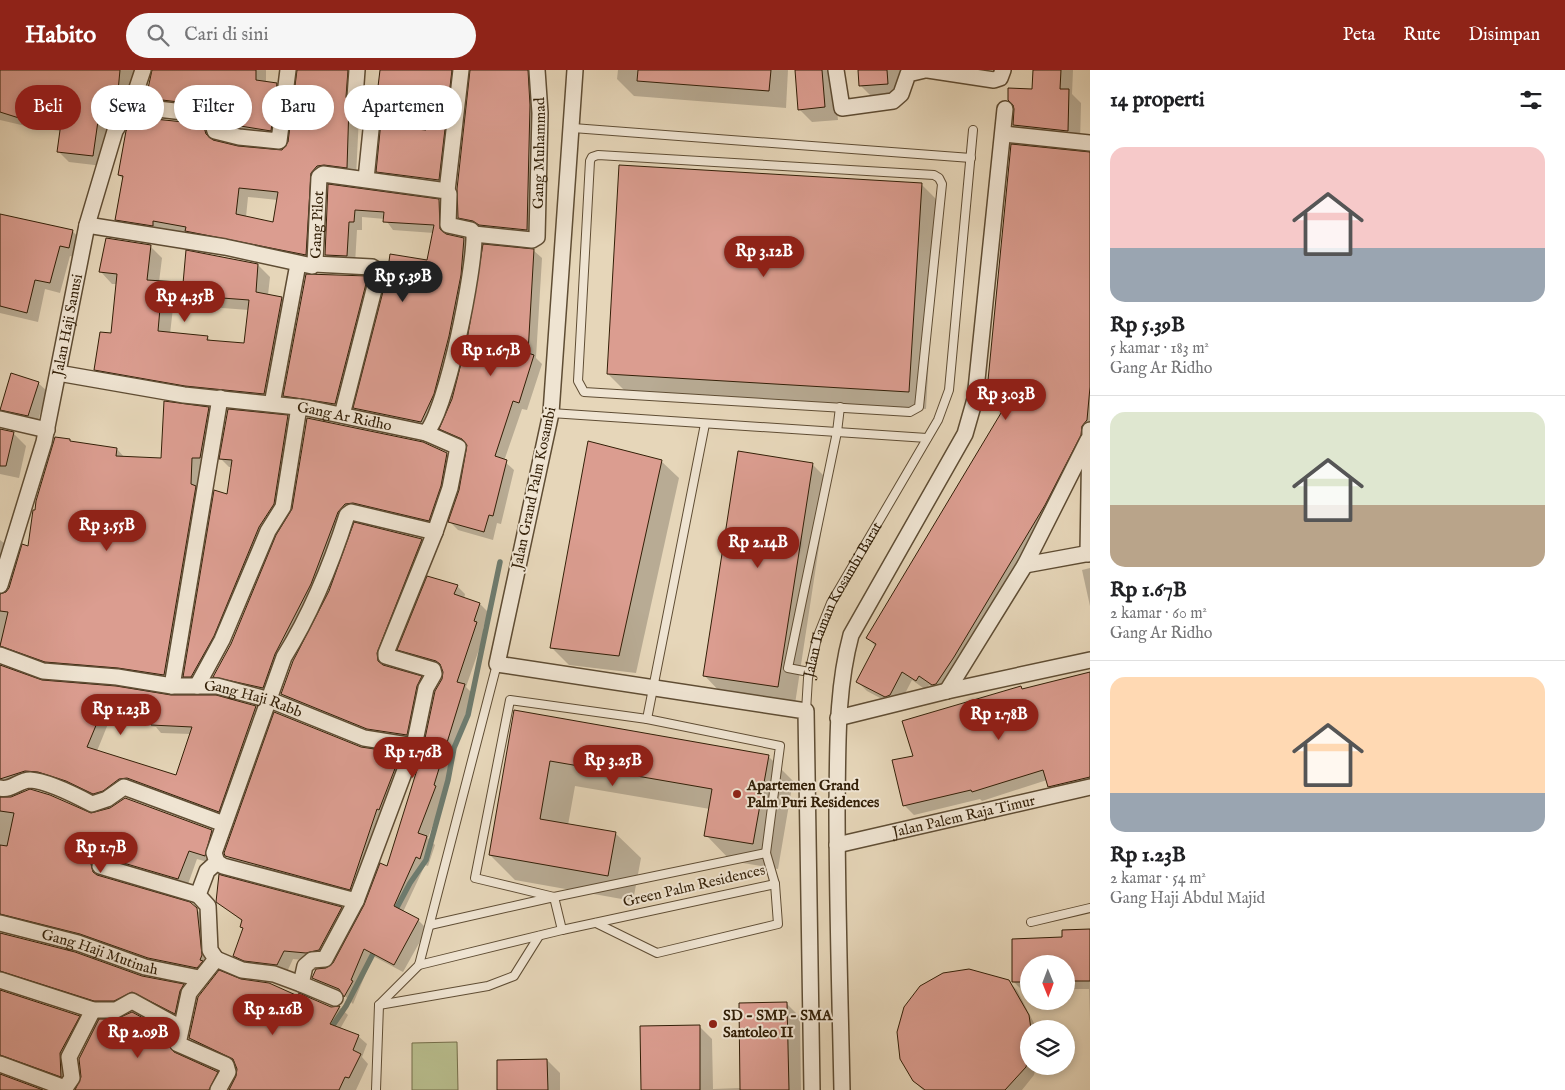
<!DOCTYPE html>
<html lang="id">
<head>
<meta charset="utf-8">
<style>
  :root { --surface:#fff; --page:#f6f6f6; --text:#202124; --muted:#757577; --line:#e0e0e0; --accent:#8f2418 }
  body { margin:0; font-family:"IM FELL English",serif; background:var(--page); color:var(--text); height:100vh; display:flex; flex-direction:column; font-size:19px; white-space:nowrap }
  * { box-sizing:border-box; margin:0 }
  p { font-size:16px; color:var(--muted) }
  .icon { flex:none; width:28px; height:28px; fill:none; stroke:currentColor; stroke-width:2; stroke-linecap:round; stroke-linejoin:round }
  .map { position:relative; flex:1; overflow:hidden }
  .side { display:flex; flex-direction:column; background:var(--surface); width:475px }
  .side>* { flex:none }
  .hud { position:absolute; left:15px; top:15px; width:475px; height:45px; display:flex; gap:10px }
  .needle { width:32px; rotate:179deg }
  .controls { position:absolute; left:1020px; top:885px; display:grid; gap:10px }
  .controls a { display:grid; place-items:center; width:55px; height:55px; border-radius:50%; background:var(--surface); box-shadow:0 2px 8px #0003; font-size:25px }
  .price { position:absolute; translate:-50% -42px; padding:0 11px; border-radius:18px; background:var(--accent); color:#fff; font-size:16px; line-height:32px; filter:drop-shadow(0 1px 2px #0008) }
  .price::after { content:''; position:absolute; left:50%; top:30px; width:15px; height:11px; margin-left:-8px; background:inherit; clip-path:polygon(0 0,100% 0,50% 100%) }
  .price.on { background:#222; color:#fff }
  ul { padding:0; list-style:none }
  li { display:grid; align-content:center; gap:10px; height:265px; padding:0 20px }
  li+li { border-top:1px solid var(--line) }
  li span { display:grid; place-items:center; height:155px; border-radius:15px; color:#555 }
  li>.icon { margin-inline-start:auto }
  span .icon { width:90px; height:90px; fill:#fffc; stroke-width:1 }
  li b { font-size:21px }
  h2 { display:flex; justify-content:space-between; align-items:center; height:60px; padding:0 20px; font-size:21px }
  .pill { padding:0 18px; border-radius:22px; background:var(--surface); box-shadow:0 2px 8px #0003; font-size:18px; line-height:45px }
  .pill.on { background:var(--accent); color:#fff }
  header { display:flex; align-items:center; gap:30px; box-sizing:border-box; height:70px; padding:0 25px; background:var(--accent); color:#fff }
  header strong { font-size:24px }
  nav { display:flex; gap:28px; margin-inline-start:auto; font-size:18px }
  .search { width:350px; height:45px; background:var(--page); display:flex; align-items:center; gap:12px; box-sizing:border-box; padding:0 18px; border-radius:28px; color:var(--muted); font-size:19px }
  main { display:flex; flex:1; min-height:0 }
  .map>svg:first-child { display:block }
  .park { fill:#b8bd8d; stroke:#756e4a }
  .shadow { fill:#0003; fill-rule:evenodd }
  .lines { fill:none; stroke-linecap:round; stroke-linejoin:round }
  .stream { stroke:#6e7b6e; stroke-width:5.5 }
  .building { fill:#db9d90; stroke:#321f07; fill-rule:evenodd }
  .service-casing { stroke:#5f4d34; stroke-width:10 }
  .minor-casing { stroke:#5f4d34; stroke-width:18 }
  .service { stroke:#efe4d2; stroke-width:8 }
  .minor { stroke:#efe4d2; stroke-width:15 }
  .poi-dot { fill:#8f2418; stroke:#efe4d2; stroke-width:2 }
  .labels { text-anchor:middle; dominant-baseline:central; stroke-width:4; stroke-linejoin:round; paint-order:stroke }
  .street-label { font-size:15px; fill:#321f07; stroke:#efe4d2 }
  .poi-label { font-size:15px; font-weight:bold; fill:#321f07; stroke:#efe4d2; text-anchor:start }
</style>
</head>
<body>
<header>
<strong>Habito</strong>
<div class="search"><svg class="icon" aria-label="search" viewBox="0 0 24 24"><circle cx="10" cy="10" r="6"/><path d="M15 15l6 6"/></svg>Cari di sini</div>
<nav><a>Peta</a><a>Rute</a><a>Disimpan</a></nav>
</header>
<main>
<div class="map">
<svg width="1090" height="1020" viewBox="0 0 1090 1020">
  <rect width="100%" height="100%" fill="#e6d6b9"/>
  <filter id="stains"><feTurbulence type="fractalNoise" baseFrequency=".004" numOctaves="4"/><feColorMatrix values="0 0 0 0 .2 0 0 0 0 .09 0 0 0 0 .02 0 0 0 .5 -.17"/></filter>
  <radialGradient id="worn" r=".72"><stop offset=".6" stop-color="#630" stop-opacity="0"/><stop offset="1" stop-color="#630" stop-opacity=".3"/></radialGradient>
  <polygon class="park" points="457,972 458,1020 412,1020 412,973"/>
  <g class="shadow">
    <polygon points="0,0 142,0 141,17 130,16 126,53 103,96 69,92 59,82 61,61 30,57 0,50"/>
    <polygon points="152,0 266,0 266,13 276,14 287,24 281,70 234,63 223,52 221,45 158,38 148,28"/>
    <path d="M298,0H360L355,37L359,46L356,107L334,104L320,113L316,194L126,160L116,150L123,109L119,105L202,55L215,71L238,78L279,82L287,78ZM248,127L278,130L274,153L246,147Z"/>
    <path d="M381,0H538L537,170L469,157L459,147L472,1H467L449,120L388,112L377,101L383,51ZM411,35L428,37L427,61L408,60Z"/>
    <polygon points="618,0 788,0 786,38 634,26 617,9"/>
    <polygon points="796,0 833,0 838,50 812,52 799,39"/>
    <polygon points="859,0 903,0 905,31 878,33 861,16"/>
    <polygon points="1034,0 1073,0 1072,24 1081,33 1080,73 1026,67 1014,55 1034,20"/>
    <polygon points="1090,83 1090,371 942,624 929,615 926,620 912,610 899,635 895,636 867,621 858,612 876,577 868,568 1004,341 997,340 988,331"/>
    <polygon points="921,114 938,131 926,339 625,321 608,304"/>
    <polygon points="329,116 439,131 447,139 448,166 464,169 472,178 430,360 363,346 355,338 428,191 434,163 393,160 385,149 362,147 362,160 357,160 355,194 334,193 326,185"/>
    <polygon points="0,146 72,161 83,171 79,188 70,186 60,223 45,219 38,252 0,243"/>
    <path d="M150,176L162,188L159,212L178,213L184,219L258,195L270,207L268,225L282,228L294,240L276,335L107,311L96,299L112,265L117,214H112L101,202ZM189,230L195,236L249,240L245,274L212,272L207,267L170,264L173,238L188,239Z"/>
    <polygon points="533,180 542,188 536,288 542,294 527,340 522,339 504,391 514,400 501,454 497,453 493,470 458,460 450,452 460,420 468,375 449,367 441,358"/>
    <polygon points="367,207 377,217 345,344 294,336 284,326"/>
    <polygon points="38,313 47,321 37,354 9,348 1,340"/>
    <polygon points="208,338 217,347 209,396 201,396 173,613 0,592 0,525 10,518 29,477 36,442 70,370 72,373 117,379 125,388 162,389"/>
    <polygon points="288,347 296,355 282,442 193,614 184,606 228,425 232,397 229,397 221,389"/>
    <polygon points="0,360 13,363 26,376 19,408 0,404"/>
    <polygon points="447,384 456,393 438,459 350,447 272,627 223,615 214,606 232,574 277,466"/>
    <polygon points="661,391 679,408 636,603 569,595 551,577"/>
    <polygon points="812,394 829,411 795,634 721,623 704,605"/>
    <polygon points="0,470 12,479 0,518"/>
    <polygon points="422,470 430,478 385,588 386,597 421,608 429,616 415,673 376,667 291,632 282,624"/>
    <polygon points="1090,498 1090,536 1082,500"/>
    <polygon points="457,516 465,524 464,529 480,534 488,542 483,559 485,562 466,617 472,623 442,723 444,725 428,768 435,775 428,796 425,795 403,842 418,850 427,859 403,902 373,886 353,934 345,926 322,916 313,908 334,894 388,798 422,688 443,609 443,598 407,588 399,579"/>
    <path d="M0,596L42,612L171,627H216L256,637L264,646L227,750L136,716L102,732L40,709L0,724ZM110,649L156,657L161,663L191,664L177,707L97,681Z"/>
    <polygon points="1090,603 1090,718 1058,726 1049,716 1047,710 982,731 980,729 914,745 904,735 915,686 1021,617 1023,620"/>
    <polygon points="516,642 768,686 793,711 778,799 731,791 706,765 710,739 575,716 568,755 615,763 641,788 633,831 515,810 490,785"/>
    <polygon points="360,678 401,685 409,693 358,827 237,795 228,787"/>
    <polygon points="0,728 92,745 212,761 220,769 214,794 197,789 187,817 99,803 100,807 196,839 205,848 210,894 206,906 0,860"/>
    <polygon points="220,806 341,838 350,847 316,891 293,889 286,904 243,895 234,886 244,859 241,857 243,852 217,831"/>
    <polygon points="1090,860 1090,952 1089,919 1066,919 1066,894 1029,894 1029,920 1022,920 1014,912 1013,870 1064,869"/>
    <polygon points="0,864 142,907 183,916 191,924 183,951 142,930 123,939 0,915"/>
    <polygon points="1008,911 1017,920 1037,959 1029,959 1029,996 1036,996 1034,1005 1022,1020 923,1020 914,1011"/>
    <polygon points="0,921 79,947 87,955 68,992 69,1014 0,1002"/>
    <polygon points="298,928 331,938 339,937 348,945 340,959 358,966 367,974 362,987 368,994 356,1020 229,1020 238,1006 236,994 199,977 190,968"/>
    <polygon points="787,934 800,947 801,1020 642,1020 699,956 712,969 713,1019 741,1018"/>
    <polygon points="170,964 179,973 177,985 217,1003 225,1011 221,1020 76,1020 81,1013 80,989"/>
    <polygon points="547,990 560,1003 560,1020 498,1020"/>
  </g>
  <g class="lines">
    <g class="stream">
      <polyline points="394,843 410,813 426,790 448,710 454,678 468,645 500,492"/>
      <polyline points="329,961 346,936 376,878"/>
    </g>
  </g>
  <g class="building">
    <polygon points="0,0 120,0 116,42 109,52 98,51 93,86 57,82 61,53 19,48 0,42"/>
    <polygon points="152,0 256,0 256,10 277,13 271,61 222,53 219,42 211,36 146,28"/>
    <path d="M297,0H348L346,27L349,34L347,98L324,95L317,96L311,103L306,185L185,161L186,157L153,151V156L115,150L123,106L118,105L126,61L135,47L203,54L206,64L213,70L238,76L282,80L288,72ZM239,118L278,122L273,152L236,144Z"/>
    <path d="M380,0H452L439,110L376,102L381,51L376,33ZM401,25L428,29L426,60L397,57Z"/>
    <polygon points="470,0 528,0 530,35 527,160 479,155 473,151 458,148 457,119"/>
    <polygon points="638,0 771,0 769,21 637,11"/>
    <polygon points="795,0 822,0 825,37 798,40"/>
    <polygon points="858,0 887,0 888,14 859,16"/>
    <polygon points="1033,0 1061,0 1060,19 1069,19 1068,61 1013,55 1014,39 1013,35 1008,30 1008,18 1032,19"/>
    <polygon points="1011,74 1090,82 1090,317 1087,350 1082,356 1081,365 1045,435 954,587 936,614 932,615 919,606 916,611 902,602 890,625 885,627 856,612 876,574 866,568 1007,333 986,331"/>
    <polygon points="619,95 922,113 909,322 607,304"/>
    <polygon points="328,114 439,129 440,159 446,164 464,168 461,205 449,266 434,324 421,352 353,338 387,206 390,184 427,190 434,155 383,152 384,142 355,140 354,152 349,152 347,186 325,185"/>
    <polygon points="0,144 73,160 69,178 60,176 50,213 35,210 27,243 0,236"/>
    <polygon points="106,168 151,175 147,210 179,212 177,228 161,227 158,261 208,266 207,270 244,273 249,230 182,225 186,180 258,194 256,222 282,227 264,324 185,316 94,300 100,262 111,263 117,204 99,202"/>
    <polygon points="483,174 534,179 528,283 534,285 519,333 513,331 495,386 507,390 493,446 489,445 484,462 448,452 459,420 467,375 462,369 439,359 452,329 467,270"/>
    <polygon points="306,204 368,206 335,334 283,326"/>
    <polygon points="11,303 39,312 28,346 0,340"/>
    <polygon points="164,331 209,337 200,388 192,388 191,414 196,416 164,605 118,598 45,592 0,576 8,542 0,541 0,524 6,522 9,518 22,474 28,476 33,440 35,440 36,431 55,367 70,369 70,371 117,378 116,386 161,388"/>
    <polygon points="228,339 288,345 274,434 259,457 214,566 191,607 183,607 214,420 227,424 232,390 219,389"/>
    <polygon points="307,348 423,372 447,383 441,416 429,451 353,433 345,434 338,442 311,514 275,584 263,618 213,607 231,574 276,465 292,439"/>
    <polygon points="0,359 14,362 6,396 0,396"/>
    <polygon points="588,371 662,390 619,586 550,578"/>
    <polygon points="738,381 813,393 778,617 703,606"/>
    <polygon points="354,452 422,469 377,583 378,591 383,595 422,606 417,616 407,665 367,659 281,624 293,591 329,521"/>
    <polygon points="427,506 458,515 454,524 480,533 474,551 477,552 457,612 465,614 434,715 436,716 418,763 427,766 420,789 416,787 394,836 419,849 394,895 364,879 351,910 353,911 344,927 339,919 312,908 316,899 326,898 333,893 364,835 380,793 387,796 421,687 435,621 442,609 443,602 440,594 436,591 397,580"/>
    <path d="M0,595L42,610L116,616L171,625H216L256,636L219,742L127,708L119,709L103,721L93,724L66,711L38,702L25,701L0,709ZM102,641L152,650L151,655L192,657L176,705L87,677Z"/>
    <polygon points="1090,602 1090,707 1048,717 1043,700 972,722 971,720 903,736 892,690 913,686 902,651 1021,616 1022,619"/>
    <polygon points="514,640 769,685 753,774 704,766 712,719 550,691 540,749 616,762 608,806 489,785"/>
    <polygon points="274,642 361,677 401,683 379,740 377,739 350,820 225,786 224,783"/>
    <polygon points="30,719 50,725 91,743 110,738 125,728 212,760 205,786 189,781 178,809 103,787 94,789 91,794 93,802 97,805 190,832 197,838 202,885 200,890 203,891 197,898 148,888 80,864 0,844 0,775 7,776 14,743 0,741 0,727 11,727"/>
    <polygon points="219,804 221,805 342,837 319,880 306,883 284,881 277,895 244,891 233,886 243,858 240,857 242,850 216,832"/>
    <polygon points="1090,859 1090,911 1066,911 1066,894 1029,894 1029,912 1012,912 1012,869 1062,867 1062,860"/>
    <polygon points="0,863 75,882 142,906 184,914 180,921 175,944 132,922 114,931 94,931 0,901"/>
    <polygon points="969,899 1009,910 1029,945 1031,959 1029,959 1029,984 1026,997 1005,1020 925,1020 913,1011 900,989 897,962 904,937 920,916 943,903"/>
    <polygon points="219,900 241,909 269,913 298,926 299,923 331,937 340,936 330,954 359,965 353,980 361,984 349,1008 345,1007 339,1020 229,1020 236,1006 237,999 233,989 189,968 198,927"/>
    <polygon points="0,920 80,946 60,983 61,1007 0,985"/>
    <polygon points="787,932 789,1020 740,1020 739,933"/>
    <polygon points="132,942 171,963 169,976 174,982 218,1002 209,1020 75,1020 81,1007 79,989 99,949 116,949"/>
    <polygon points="700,955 700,1020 641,1020 640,956"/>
    <polygon points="547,989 548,1020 497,1020 497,990"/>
    <polygon points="0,1004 43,1020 0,1020"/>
  </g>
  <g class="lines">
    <defs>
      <g id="service">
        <polyline points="573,58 971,88"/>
        <polygon points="598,85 934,105 939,108 942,114 919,337 910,342 584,322 578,311 590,91 592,87"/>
        <polyline points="551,343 927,368"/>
        <polyline points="809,602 788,598 837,362 840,337"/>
        <path id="s1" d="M806,641L808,608L817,568L831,533L938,350L949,320L973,60"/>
        <polyline points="647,649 780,676 766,783"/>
        <polyline points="1031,852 1090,838"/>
        <polyline points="596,853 657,883 778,854 775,814 766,783 554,827 475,808 510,630 647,649 705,354"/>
        <polyline points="430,855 554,827 562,860"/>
        <polyline points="419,895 562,860 775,814"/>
        <polyline points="379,935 488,916 514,906 539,866"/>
        <polyline points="376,1020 379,935 419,895 497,594"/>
      </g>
      <g id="minor">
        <polyline points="357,0 355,27 370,41 372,50 366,109"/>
        <polyline points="575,0 551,343 497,594 806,641 812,1020"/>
        <polyline points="836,0 842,38 893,31 901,24 908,4 925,0"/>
        <polyline points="928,0 994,10 1000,8 1003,0"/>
        <polyline points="131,36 210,45 215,61 239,67 279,71 288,0"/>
        <polyline points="1004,64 1090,73"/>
        <polyline points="447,121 461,0"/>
        <path id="s2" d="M87,155L225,177L312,196L315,192L319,107L323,104L447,121L449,124L448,155L471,160L474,164"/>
        <path id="s3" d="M474,164L532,170L537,167L540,43L537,0"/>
        <polyline points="314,194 372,197 377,200 378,204 342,345"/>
        <path id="s4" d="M58,303L184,325L307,338L426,363C447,339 475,199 474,164"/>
        <polyline points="272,334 298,194"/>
        <polyline points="0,349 47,360"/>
        <polyline points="1088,484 1090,360"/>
        <polyline points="1025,495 1090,483"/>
        <path id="s5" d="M0,515L44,372L87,155L115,61L131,36L143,0"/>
        <path id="s6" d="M0,585L43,601L117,607L172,616H217L270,630L364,668L414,676"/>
        <polyline points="172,616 220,328"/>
        <polyline points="197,616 222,570 268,461 283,437 299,337"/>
        <polyline points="947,621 1025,495 1088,370"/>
        <polyline points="838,648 947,621 1090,590"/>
        <path d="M0,718C11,721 19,710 30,710C47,711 77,726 92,734L107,729L124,717L224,754"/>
        <path id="s7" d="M837,775L1090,717"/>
        <polyline points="100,796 198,825"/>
        <path d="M356,831L223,796L217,792L214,783L284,587C312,542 331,495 347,445L351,442L435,462L450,418L458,377L426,363"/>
        <path id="s8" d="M0,853L78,873L145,897L199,908"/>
        <polyline points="216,889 210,880 208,836 198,825 207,801 217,792"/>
        <polyline points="0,910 93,940 116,940 132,931 181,958"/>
        <polyline points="301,914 335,928"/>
        <polyline points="0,994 65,1018 72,1008 69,987 93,940"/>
        <polyline points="218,1020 228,1002 226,995 178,974 189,923 216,889 242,900 274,904 301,914 305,896 312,890 325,889 356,831 414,676 426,618 434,604 433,600 386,586 386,583 435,462"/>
        <path d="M842,1020C840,925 837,830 837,735C838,678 836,621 851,565L965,364L975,329L1005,39"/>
      </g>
    </defs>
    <use href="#service" class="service-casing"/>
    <use href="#minor" class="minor-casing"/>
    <use href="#service" class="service"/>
    <use href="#minor" class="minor"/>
  </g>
  <g class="poi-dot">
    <circle cx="737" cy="724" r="5"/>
    <circle cx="713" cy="954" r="5"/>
  </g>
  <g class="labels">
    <g class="street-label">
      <text stroke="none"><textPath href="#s3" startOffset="148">Gang Muhammad</textPath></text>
      <text stroke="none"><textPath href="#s2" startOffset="271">Gang Pilot</textPath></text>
      <text stroke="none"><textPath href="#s5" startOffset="269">Jalan Haji Sanusi</textPath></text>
      <text stroke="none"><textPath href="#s4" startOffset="290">Gang Ar Ridho</textPath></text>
      <text transform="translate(534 418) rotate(-78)">Jalan Grand Palm Kosambi</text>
      <text stroke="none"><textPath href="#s1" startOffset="119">Jalan Taman Kosambi Barat</textPath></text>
      <text stroke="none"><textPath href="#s6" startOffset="259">Gang Haji Rabb</textPath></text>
      <text stroke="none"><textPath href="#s7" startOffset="130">Jalan Palem Raja Timur</textPath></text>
      <text transform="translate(694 816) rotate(-13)">Green Palm Residences</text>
      <text stroke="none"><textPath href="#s8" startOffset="104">Gang Haji Mutinah</textPath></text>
    </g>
    <g class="poi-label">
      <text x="747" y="715">Apartemen Grand<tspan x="747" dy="17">Palm Puri Residences</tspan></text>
      <text x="723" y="945">SD - SMP - SMA<tspan x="723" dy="17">Santoleo II</tspan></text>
    </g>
  </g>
  <rect width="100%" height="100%" filter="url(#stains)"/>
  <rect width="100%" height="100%" fill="url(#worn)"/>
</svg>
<div class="controls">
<a><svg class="needle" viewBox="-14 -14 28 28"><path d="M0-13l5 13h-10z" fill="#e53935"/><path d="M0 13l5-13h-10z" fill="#757577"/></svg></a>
<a><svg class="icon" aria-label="layers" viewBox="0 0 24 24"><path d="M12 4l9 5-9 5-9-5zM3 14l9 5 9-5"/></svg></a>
</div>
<b class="price" style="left:764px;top:208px">Rp 3.12B</b>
<b class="price on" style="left:403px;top:233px">Rp 5.39B</b>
<b class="price" style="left:185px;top:253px">Rp 4.35B</b>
<b class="price" style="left:491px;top:307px">Rp 1.67B</b>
<b class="price" style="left:1006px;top:351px">Rp 3.03B</b>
<b class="price" style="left:107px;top:482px">Rp 3.55B</b>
<b class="price" style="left:758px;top:499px">Rp 2.14B</b>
<b class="price" style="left:121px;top:666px">Rp 1.23B</b>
<b class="price" style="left:999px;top:671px">Rp 1.78B</b>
<b class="price" style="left:413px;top:709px">Rp 1.76B</b>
<b class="price" style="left:613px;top:717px">Rp 3.25B</b>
<b class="price" style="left:101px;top:804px">Rp 1.7B</b>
<b class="price" style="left:273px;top:966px">Rp 2.16B</b>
<b class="price" style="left:138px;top:989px">Rp 2.09B</b>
<div class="hud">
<a class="pill on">Beli</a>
<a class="pill">Sewa</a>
<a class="pill">Filter</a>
<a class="pill">Baru</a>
<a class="pill">Apartemen</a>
</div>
</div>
<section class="side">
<h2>14 properti<svg class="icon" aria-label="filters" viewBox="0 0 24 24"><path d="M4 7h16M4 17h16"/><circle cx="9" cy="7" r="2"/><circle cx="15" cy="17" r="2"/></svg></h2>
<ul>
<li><span style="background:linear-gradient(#f6c9c9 65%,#9aa5b1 0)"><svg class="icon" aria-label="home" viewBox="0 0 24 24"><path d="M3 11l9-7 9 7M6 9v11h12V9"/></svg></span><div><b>Rp 5.39B</b><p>5 kamar · 183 m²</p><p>Gang Ar Ridho</p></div></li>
<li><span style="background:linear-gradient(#dfe7d0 60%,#b9a48a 0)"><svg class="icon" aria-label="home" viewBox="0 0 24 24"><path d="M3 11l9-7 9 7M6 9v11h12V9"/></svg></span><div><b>Rp 1.67B</b><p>2 kamar · 60 m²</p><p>Gang Ar Ridho</p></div></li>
<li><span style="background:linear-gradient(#ffd9b3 75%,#9aa5b1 0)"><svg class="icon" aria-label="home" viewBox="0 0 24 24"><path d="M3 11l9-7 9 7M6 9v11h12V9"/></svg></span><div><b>Rp 1.23B</b><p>2 kamar · 54 m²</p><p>Gang Haji Abdul Majid</p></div></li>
</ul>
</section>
</main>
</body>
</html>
